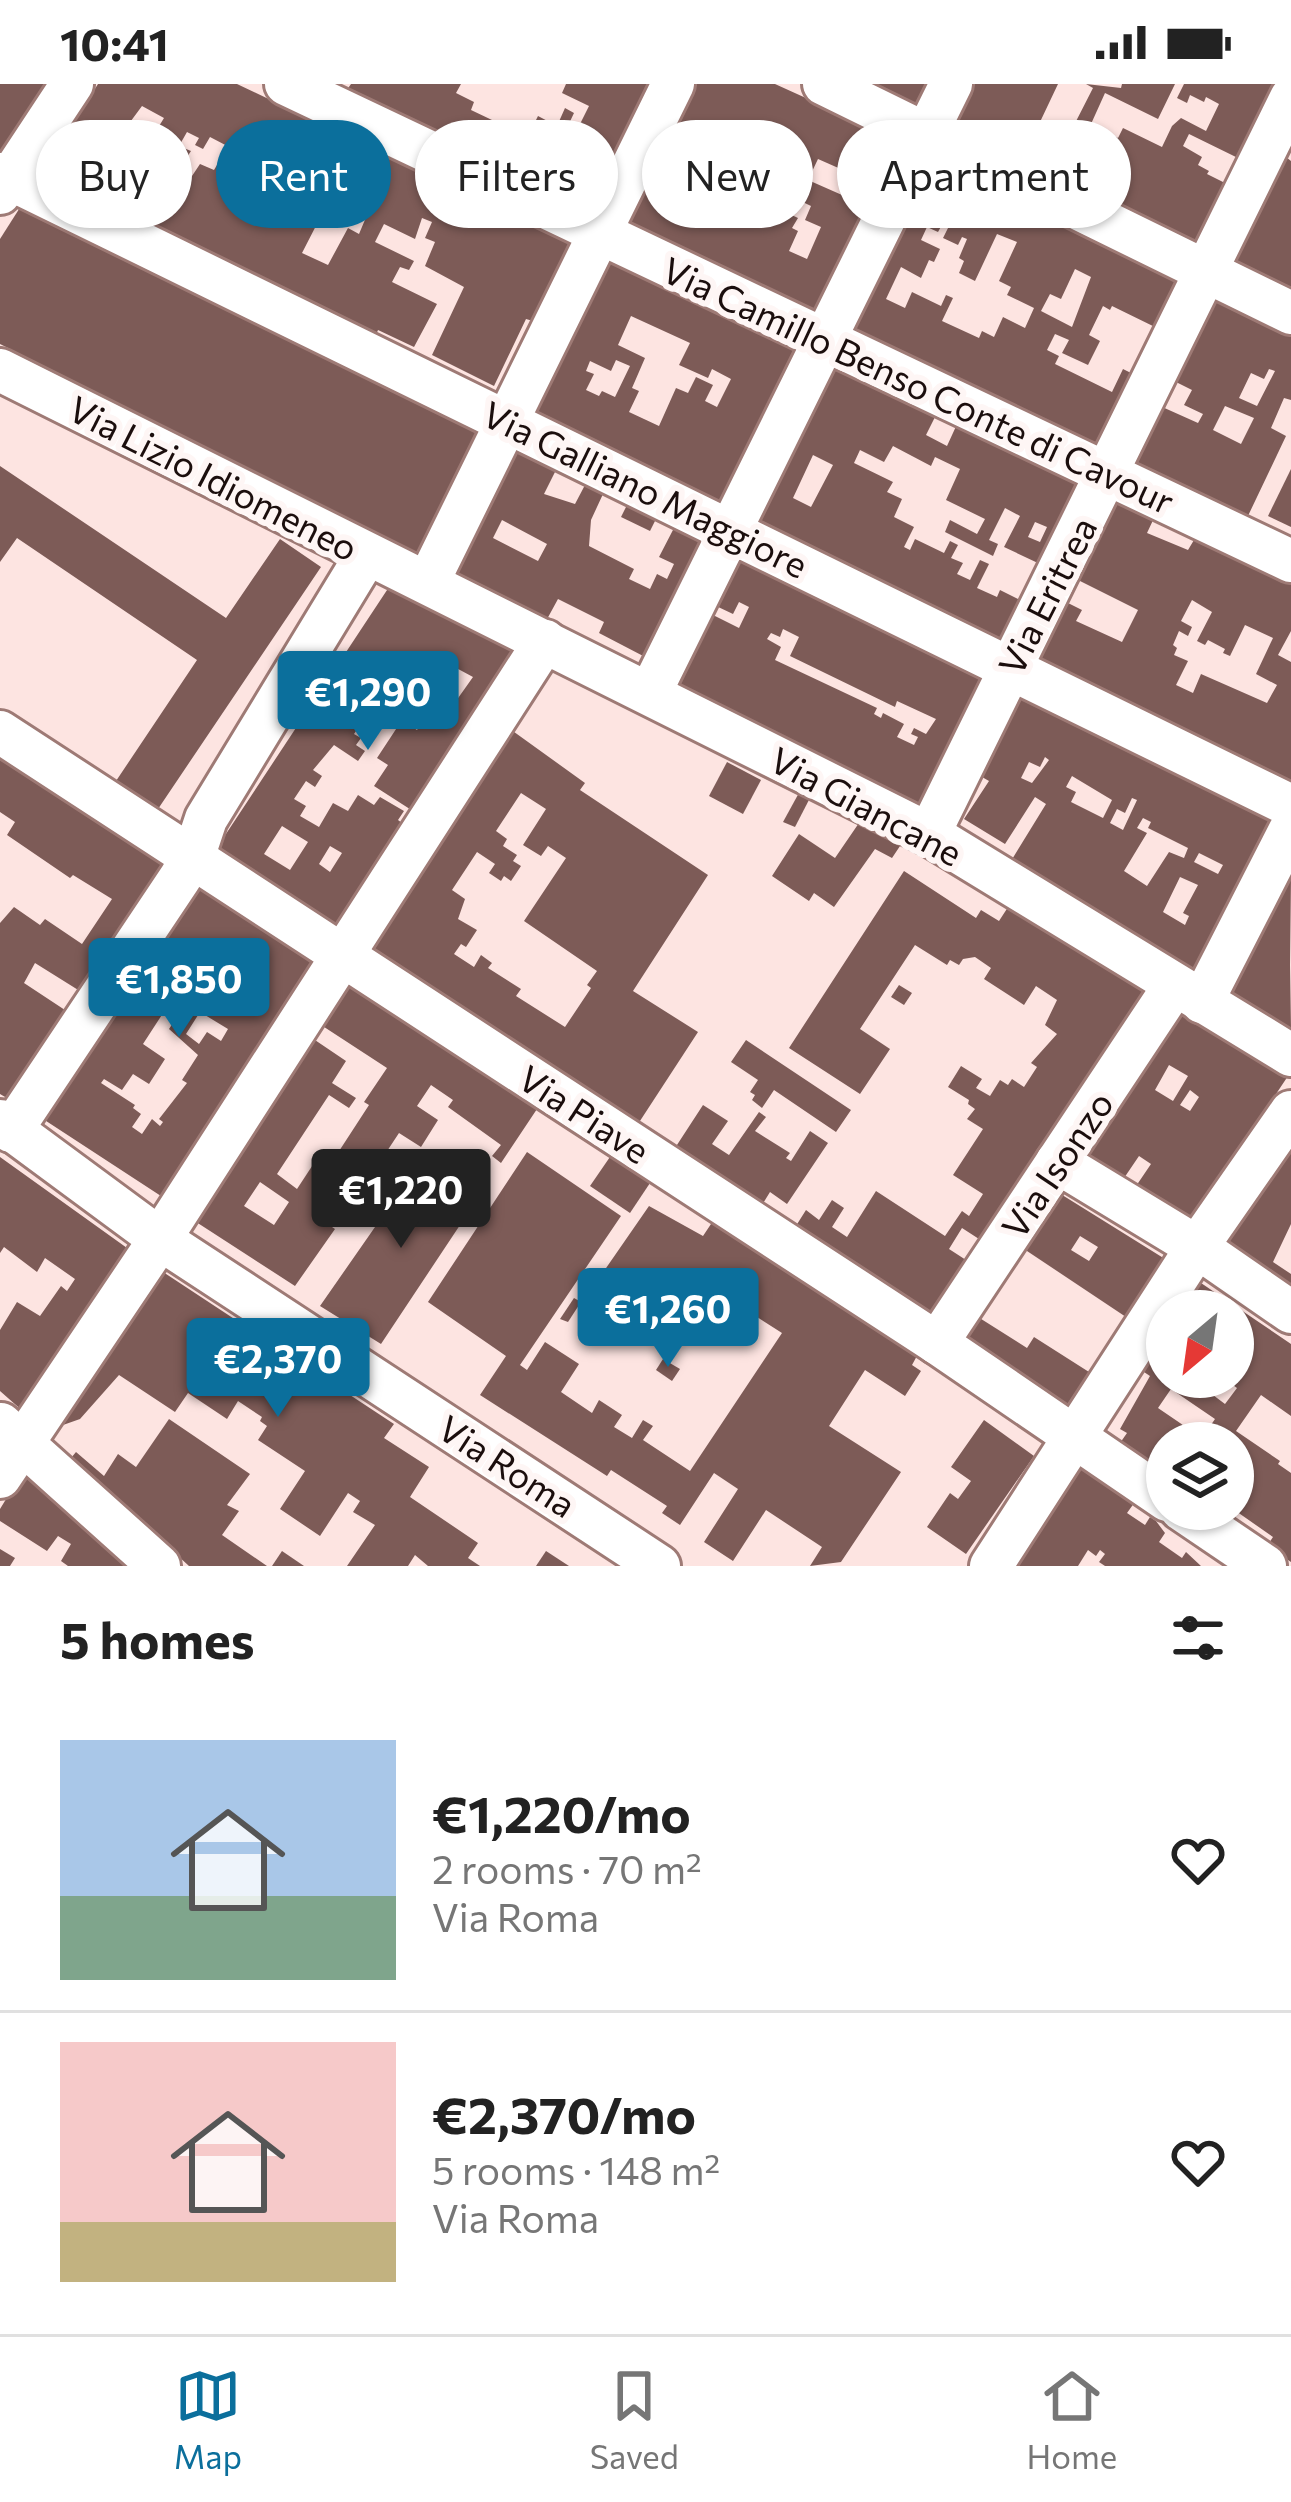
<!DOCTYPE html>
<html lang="en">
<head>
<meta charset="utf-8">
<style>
  :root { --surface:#fff; --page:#f2f2f2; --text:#222; --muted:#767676; --line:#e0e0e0; --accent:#0b6f9c }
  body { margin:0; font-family:Commissioner,sans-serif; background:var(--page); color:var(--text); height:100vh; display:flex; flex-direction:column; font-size:45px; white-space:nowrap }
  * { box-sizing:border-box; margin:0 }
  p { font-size:39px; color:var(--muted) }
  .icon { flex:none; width:66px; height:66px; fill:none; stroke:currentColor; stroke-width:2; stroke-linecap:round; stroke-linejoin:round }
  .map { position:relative; height:1482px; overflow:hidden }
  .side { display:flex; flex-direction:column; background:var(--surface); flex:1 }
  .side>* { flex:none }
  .banner { position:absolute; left:36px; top:36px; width:1221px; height:108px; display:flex; gap:24px }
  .needle { width:78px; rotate:209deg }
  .tools { position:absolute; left:1146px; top:1206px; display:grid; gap:24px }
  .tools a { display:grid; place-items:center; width:108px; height:108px; border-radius:50%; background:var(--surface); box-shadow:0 3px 9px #0004; font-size:60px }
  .price { position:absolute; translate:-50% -102px; padding:0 27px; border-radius:12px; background:var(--accent); color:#fff; font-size:39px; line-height:78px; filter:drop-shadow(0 3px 6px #0008) }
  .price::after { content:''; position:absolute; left:50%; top:72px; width:36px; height:27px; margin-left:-18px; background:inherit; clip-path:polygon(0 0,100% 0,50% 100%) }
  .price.on { background:#222; color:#fff }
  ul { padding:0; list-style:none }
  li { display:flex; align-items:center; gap:36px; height:300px; padding:0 60px }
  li+li { border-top:3px solid var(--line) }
  li span { display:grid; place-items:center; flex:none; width:336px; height:240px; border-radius:0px; color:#555 }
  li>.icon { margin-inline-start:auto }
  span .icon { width:144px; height:144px; fill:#fffc; stroke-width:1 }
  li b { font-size:51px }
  h2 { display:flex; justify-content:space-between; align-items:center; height:144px; padding:0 60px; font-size:51px }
  .pill { padding:0 42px; border-radius:54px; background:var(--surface); box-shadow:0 3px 9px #0004; font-size:42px; line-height:108px }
  .pill.on { background:var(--accent); color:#fff }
  .status { display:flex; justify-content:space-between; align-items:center; height:84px; padding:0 60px; background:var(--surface); direction:ltr }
  .status svg { height:33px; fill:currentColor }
  .tabs { display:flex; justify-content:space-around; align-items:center; height:168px; border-top:3px solid var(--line); background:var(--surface); font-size:33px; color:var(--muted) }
  .tabs a { display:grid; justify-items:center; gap:6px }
  .tabs .on { color:var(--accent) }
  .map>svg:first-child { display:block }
  .building { fill:#7d5b57; fill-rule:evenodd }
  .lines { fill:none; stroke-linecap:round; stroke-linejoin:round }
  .minor-casing { stroke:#9e7a75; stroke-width:48 }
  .minor { stroke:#fff; stroke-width:42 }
  .labels { text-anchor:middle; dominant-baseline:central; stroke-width:12; stroke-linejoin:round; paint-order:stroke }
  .street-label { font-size:36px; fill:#1b0e0d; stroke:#fef6f5 }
</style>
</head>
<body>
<div class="status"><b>10:41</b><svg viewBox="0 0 49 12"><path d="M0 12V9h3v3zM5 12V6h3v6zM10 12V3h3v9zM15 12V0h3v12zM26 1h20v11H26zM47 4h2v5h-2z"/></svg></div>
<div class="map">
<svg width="1291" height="1482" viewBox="0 0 1291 1482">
  <rect width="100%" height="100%" fill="#fde4e1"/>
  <g class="building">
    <polygon points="0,0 46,0 0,72"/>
    <path d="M98,0H237L572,160L533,237L526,235L494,302L432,271L464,203L425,182L435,158L425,154L432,138L422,134L415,155L384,140L375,158L414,177L409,186L400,183L392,198L437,220L414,263L378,246L375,253L38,93ZM142,22L164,34L132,86L120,81L137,52L125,45ZM187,48L199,54L195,61L203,65L210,53L233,65L230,70L240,75L233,90L217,81L214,86L200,80L184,104L172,96L191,67L179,62ZM262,59L286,72L268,105L245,95ZM100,68L120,81L112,94L91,81ZM346,101L375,112L359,150L348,144L328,181L302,169L321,132L310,126L318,110L336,118Z"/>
    <polygon points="351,0 461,0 456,9 474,18 471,26 492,36 485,49 506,60 513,43 529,50 538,32 557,42 565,24 574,29 566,46 575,50 589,22 562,9 566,0 650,0 588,125 344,10"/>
    <path d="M697,0H775L903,58L815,231L627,146ZM730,38L775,58L757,98L739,90L745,79L739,76L742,69L720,59ZM818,75L852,90L842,111L808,96ZM779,87L793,94L786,110L811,122L805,136L821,143L807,175L789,167L798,147L792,144L798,134L779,125L782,119L767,112ZM720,99L762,115L754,132L713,114Z"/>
    <polygon points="857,0 929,0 916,28"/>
    <polygon points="970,0 1058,0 1040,38 1069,51 1093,4 1086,0 1121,4 1122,0 1175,0 1158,35 1105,9 1091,40 1118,54 1123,44 1162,63 1172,42 1181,34 1206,47 1219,20 1206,13 1204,18 1190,11 1187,19 1177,14 1184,0 1277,0 1240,75 1189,50 1183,62 1202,73 1198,81 1209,87 1207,90 1229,101 1199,164 949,43"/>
    <path d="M935,73L1182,195L1159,245L1112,222L1110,226L1103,222L1089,251L1100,257L1088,281L1062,269L1069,256L1055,250L1047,266L1059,272L1055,280L1112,308L1123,285L1137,292L1100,368L850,245ZM943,139L949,142L943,154L958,161L962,153L967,155L959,174L964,177L959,189L975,197L997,150L1017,158L999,197L1011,203L1007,211L1034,224L1025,244L1003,233L994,253L982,247L979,254L942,237L953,214L946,211L941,222L912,208L905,224L886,215L901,183L921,194L929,176L934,178L940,165L921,156L927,143L938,148ZM1075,185L1091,193L1072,243L1041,227L1050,210L1061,215Z"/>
    <polygon points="1286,73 1291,77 1291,209 1230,180"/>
    <polygon points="21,122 480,346 418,469 0,260 0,155"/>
    <path d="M609,169L801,263L721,422L533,330ZM631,232L690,259L679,281L708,294L712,285L731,295L717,323L705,317L713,301L696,293L688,309L676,304L659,342L629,328L639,307L632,304L645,274L618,261ZM616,276L630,282L615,313L602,307L599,312L586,306L594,290L586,287L590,277L611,287Z"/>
    <path d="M1215,212L1291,249V316L1284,314L1271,344L1286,352L1247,434L1131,379L1160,322L1198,339L1203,330L1184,321L1192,306L1174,297ZM1269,285L1275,287L1257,322L1239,314L1251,289L1264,295ZM1225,322L1254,334L1241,360L1213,346Z"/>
    <path d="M833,280L937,329L926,351L947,362L958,338L1080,397L1040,480L1004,463L1020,432L1005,424L989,456L998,460L993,472L945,448L950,436L977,450L985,435L946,416L960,385L935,373L931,382L893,362L884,378L860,366L854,379L893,398L887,408L902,415L894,433L914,443L904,463L910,466L915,455L944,469L950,457L958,461L951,474L963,479L957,490L970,496L980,476L989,480L977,504L997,513L1000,506L1020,516L999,558L754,439ZM813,371L833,381L811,423L793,414ZM1035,438L1047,443L1040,458L1028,453Z"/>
    <path d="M515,366L556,386L544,410L575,420L585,401L603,410L591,436L589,462L634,485L629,495L650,505L657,490L667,495L674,480L659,473L674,444L705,459L647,574L599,549L604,538L558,515L546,537L452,490ZM502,436L547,460L538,477L493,454Z"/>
    <polygon points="0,382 226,534 280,455 321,483 158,725 116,697 197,576 17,454 0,478"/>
    <polygon points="1291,385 1291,443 1268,432"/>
    <path d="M1115,413L1155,432L1147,449L1188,466L1197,451L1291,496V547L1278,571L1291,578V702L1032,576L1062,516L1082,526L1076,537L1122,558L1138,526L1074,494ZM1192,516L1212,528L1197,557L1205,561L1208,556L1225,565L1223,569L1230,572L1245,541L1273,554L1256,590L1277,601L1267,619L1201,590L1193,609L1176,601L1188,577L1174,571L1177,564L1173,561L1179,547L1188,552L1192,543L1181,537Z"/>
    <polygon points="627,421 656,435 650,447 621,433"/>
    <path d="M738,472L985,594L920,726L670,603L707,528L739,544L749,523L739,518L733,530L714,521ZM783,545L799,553L790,572L895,623L897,617L936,635L926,650L914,644L911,650L918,653L914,661L897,653L904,640L883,629L881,634L874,630L877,624L775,576L781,563L767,555L771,549L780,553Z"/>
    <path d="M391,500L521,565L416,729L374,702L388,681L377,674L402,636L417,646L429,628L398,607L405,594L386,582L351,635L360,641L354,650L361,654L356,661L365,667L358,677L334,661L313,686L322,692L315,703L306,697L294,715L306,722L300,732L319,743L333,719L348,727L358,711L374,721L380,713L404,727L398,736L402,739L378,774L384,778L340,845L216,765ZM447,579L473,593L456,617L432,605ZM282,742L308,758L290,786L264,770ZM330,762L342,769L330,788L319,780Z"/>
    <path d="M1014,610L1274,738L1197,890L1011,777L1046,720L1035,713L1005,760L964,735L989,697L975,689ZM1045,673L1049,676L1032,699L1021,694L1029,678L1040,683ZM1072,692L1112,716L1103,734L1071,718L1076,708L1066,703ZM1132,714L1137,716L1123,746L1110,739L1117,725L1125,729ZM1143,734L1151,738L1148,744L1188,764L1184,774L1169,768L1147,802L1124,787L1147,749L1137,744ZM1199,769L1223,781L1218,790L1194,778ZM1180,793L1198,801L1183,829L1189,832L1185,841L1163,828Z"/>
    <path d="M510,645L585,699L580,706L708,791L633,907L698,948L638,1040L367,864ZM521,709L546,725L523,761L541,772L548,762L566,774L524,837L597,887L587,901L591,904L565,943L516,912L521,905L488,884L492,879L481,871L474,883L454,870L461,860L466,863L477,846L458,835L465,815L452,806L477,768L495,780L489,789L501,797L504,792L511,797L521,782L513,777L517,771L503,762L507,755L496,747Z"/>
    <polygon points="0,668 168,780 83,909 35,879 24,899 71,930 12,1017 0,1010 0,839 14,823 40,841 45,835 82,860 112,815 73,791 70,794 7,751 15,738 0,728"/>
    <polygon points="727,678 761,696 743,730 709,712"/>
    <polygon points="800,707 811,712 795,743 783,738"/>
    <polygon points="861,736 904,756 892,774 875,765 834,823 814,809 809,817 772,792 799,750 835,774"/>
    <polygon points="904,787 976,834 981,826 999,837 1012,817 1145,904 979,1155 962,1144 949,1165 966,1176 928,1235 908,1221 911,1216 794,1145 806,1126 819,1136 832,1116 844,1124 832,1143 847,1153 876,1107 945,1152 962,1127 969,1132 983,1110 953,1091 983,1045 967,1035 975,1025 968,1020 969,1016 948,1003 961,982 982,995 976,1004 990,1012 1000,996 1008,1001 1012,995 1024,1003 1037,983 1031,979 1057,950 1045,941 1057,916 1036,902 1024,921 984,895 991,884 975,873 963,875 959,881 950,876 947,881 915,861 860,945 890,965 860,1010 789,964"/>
    <polygon points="1291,793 1290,881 1291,945 1230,914"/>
    <path d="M195,797L318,878L164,1114L40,1033ZM167,923L179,930L169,945L198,971L182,996L187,999L159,1035L163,1038L160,1042L152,1035L142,1050L132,1043L141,1030L133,1024L135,1021L101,999L104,995L122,1006L133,990L149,1000L165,975L143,960ZM200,928L228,945L221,957L207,948L199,960L186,950Z"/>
    <path d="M346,896L539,1022L501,1079L492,1072L501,1061L448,1023L453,1016L431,1001L417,1022L438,1036L421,1063L399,1049L352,1120L330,1107L314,1131L335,1145L295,1202L190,1134L309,952L346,977L332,999L356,1014L349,1024L329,1011L277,1090L297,1105L318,1073L330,1081L369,1021L364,1018L387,984L318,939ZM260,1098L289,1118L274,1141L244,1122Z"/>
    <polygon points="899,901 912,909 904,921 891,913"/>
    <path d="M1180,925L1288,992L1187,1144L1132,1108L1151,1080L1139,1072L1120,1100L1082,1075ZM1169,981L1188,992L1173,1017L1155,1006ZM1190,1006L1199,1013L1190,1027L1180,1021Z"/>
    <polygon points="746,956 851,1026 836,1048 774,1006 762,1024 752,1016 755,1011 750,1008 758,996 731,978"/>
    <polygon points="703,1021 728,1037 712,1060 729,1071 759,1028 766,1033 755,1047 790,1069 786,1074 791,1077 810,1047 828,1059 787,1120 770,1108 762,1121 675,1064"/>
    <polygon points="1291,1063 1291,1140 1273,1178 1291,1190 1291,1212 1221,1166"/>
    <polygon points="439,1067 487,1098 477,1115 458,1103 443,1127 462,1138 381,1260 320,1222 398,1110 408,1116"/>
    <polygon points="527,1068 621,1132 520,1281 527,1286 545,1258 579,1280 561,1308 592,1329 599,1316 622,1331 614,1343 632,1354 643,1336 653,1342 643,1356 690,1387 782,1249 726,1213 722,1220 677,1190 657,1222 604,1187 649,1122 703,1152 713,1137 918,1270 912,1281 921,1287 905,1312 865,1286 829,1342 901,1388 841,1478 810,1482 822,1463 766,1426 733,1477 704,1458 738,1405 714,1389 680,1441 662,1429 667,1422 611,1386 607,1392 480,1311 506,1272 428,1218"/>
    <polygon points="612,1070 652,1096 630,1129 590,1102"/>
    <polygon points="0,1073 134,1169 25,1329 0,1307 0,1246 17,1218 40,1232 61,1202 67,1207 75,1195 45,1174 37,1188 4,1163 0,1169"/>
    <path d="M1059,1109L1165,1175L1126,1233L1024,1165ZM1080,1152L1098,1163L1089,1177L1071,1166Z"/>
    <polygon points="157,1184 394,1340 384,1354 429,1383 410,1413 478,1459 468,1474 480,1482 428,1482 415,1471 408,1482 347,1482 375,1441 353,1428 360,1417 348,1409 320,1452 280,1425 305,1387 258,1356 267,1342 260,1337 262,1333 238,1317 227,1335 188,1309 175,1328 119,1291 80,1335 63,1341 61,1330"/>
    <path d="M1201,1199L1291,1260V1332L1261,1311L1236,1347L1280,1377L1278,1380L1291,1389V1478L1267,1462L1273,1453L1233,1425V1359H1167V1391L1120,1359L1127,1349L1120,1345L1150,1292L1141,1286L1167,1248V1293H1189L1225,1320L1237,1304L1222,1293H1233V1227H1182ZM1171,1305L1215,1335L1202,1354L1158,1324Z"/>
    <polygon points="574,1214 581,1218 568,1238 560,1235"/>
    <polygon points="978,1233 1027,1264 1034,1253 1089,1288 1065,1324 962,1259"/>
    <polygon points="663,1275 680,1285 672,1297 656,1286"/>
    <polygon points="169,1335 250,1390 227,1421 239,1427 222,1451 267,1482 189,1482 71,1374 76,1368 104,1392 118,1370 136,1383"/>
    <polygon points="984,1336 1034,1372 966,1470 927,1443 950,1409 958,1415 971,1397 951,1383"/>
    <polygon points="30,1376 144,1482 68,1482 61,1477 71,1460 58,1452 47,1467 0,1437 0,1425"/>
    <polygon points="1081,1377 1137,1415 1127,1429 1145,1441 1150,1433 1156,1437 1165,1449 1159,1458 1182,1474 1186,1468 1201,1482 1105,1482 1099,1478 1105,1470 1100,1466 1096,1472 1088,1466 1078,1482 1010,1482"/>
    <polygon points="0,1465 15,1474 10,1482 0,1482"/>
    <polygon points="282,1467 304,1482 272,1482"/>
    <polygon points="546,1467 569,1482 536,1482"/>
  </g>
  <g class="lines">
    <defs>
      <g id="minor">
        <polyline points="286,0 1291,477"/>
        <polyline points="824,0 1291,229"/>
        <polyline points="0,90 1291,722"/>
        <polyline points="0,109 72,0"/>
        <polyline points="0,286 929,750 1291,971"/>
        <polyline points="428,498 673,0"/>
        <polyline points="650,609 951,0"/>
        <polyline points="0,648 937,1259 1167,1416"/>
        <polyline points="929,750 1291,14"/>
        <polyline points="1202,918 1291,744"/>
        <polyline points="0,1037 160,1155 659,1482"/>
        <polyline points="11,1047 180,794 194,771 206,735 367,470"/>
        <polyline points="1057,1078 1197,1163 1291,1228"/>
        <polyline points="937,1259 1174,902"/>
        <polyline points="1,1340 159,1482"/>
        <polyline points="0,1393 160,1155 545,557"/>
        <polyline points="1181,1425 1265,1482"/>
        <polyline points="991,1482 1197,1163 1291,1028"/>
      </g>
    </defs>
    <use href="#minor" class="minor-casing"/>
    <use href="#minor" class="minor"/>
  </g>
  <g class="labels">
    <g class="street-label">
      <text transform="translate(919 300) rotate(25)">Via Camillo Benso Conte di Cavour</text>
      <text transform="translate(214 393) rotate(27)">Via Lizio Idiomeneo</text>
      <text transform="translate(646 404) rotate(26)">Via Galliano Maggiore</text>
      <text transform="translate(1046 511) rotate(-63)">Via Eritrea</text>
      <text transform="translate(867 721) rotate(28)">Via Giancane</text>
      <text transform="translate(585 1029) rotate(33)">Via Piave</text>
      <text transform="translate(1056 1080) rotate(-56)">Via Isonzo</text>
      <text transform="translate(508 1381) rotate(33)">Via Roma</text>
    </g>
  </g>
</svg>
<div class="tools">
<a><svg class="needle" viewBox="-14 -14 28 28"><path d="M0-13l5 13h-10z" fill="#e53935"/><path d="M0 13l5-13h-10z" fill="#767676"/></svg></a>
<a><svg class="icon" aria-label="layers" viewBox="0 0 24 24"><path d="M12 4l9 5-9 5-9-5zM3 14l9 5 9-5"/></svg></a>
</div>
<b class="price" style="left:368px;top:669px">€1,290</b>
<b class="price" style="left:179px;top:956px">€1,850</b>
<b class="price on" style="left:401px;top:1167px">€1,220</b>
<b class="price" style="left:668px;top:1286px">€1,260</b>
<b class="price" style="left:278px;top:1336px">€2,370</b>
<div class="banner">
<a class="pill">Buy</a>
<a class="pill on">Rent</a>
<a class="pill">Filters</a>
<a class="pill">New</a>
<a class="pill">Apartment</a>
</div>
</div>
<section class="side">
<h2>5 homes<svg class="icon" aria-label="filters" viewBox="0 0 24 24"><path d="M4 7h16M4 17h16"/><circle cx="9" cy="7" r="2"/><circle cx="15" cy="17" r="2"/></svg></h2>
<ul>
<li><span style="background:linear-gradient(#a9c7e8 65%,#7fa58c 0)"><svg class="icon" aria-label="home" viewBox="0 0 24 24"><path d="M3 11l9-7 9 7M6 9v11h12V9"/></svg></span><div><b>€1,220/mo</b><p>2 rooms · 70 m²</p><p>Via Roma</p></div><svg class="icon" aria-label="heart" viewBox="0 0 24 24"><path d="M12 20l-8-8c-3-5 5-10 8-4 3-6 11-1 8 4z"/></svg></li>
<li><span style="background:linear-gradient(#f6c9c9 75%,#c2b280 0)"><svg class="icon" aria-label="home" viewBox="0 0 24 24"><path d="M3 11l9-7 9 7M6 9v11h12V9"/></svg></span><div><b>€2,370/mo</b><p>5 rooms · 148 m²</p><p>Via Roma</p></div><svg class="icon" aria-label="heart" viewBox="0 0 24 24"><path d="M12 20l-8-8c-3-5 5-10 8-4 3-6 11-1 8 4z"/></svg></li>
</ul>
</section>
<nav class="tabs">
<a class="on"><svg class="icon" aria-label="map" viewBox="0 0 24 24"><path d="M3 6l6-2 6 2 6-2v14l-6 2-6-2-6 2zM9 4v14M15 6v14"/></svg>Map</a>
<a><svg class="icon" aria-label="saved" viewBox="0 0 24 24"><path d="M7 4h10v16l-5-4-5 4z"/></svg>Saved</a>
<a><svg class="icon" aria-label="home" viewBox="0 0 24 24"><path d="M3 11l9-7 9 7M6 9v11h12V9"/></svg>Home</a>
</nav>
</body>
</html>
